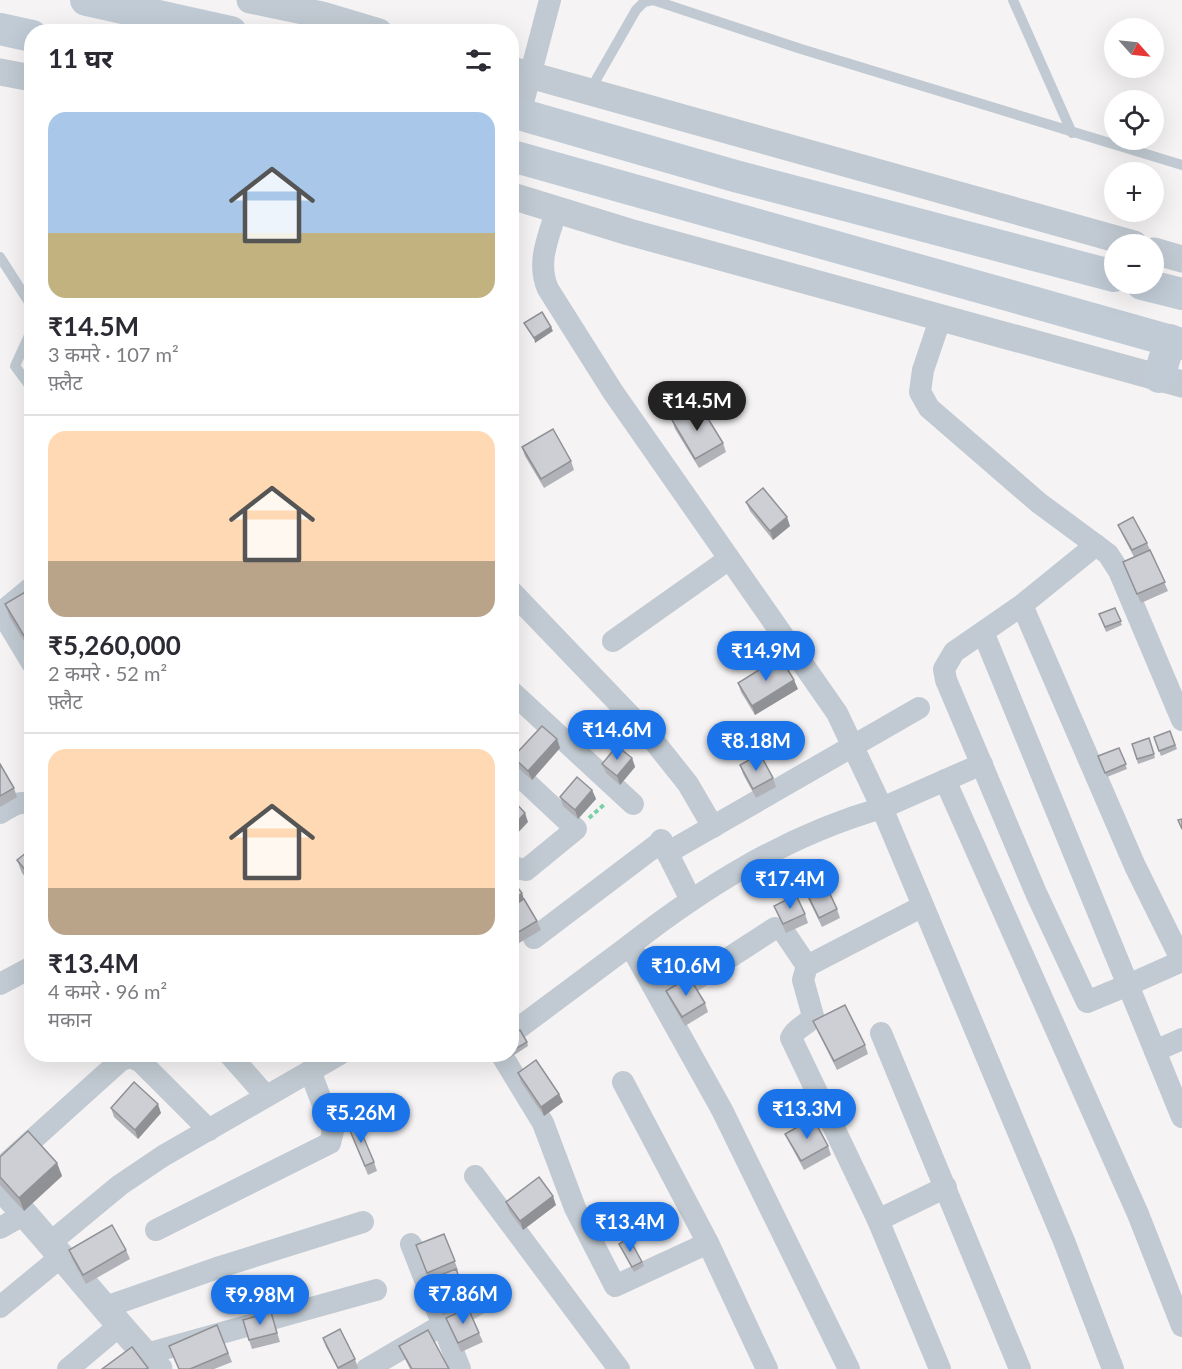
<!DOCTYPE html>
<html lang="hi">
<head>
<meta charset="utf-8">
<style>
  :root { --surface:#fff; --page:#f7f7f7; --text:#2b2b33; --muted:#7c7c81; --line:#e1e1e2; --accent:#1a73e8 }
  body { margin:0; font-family:Lato,"Noto Sans Devanagari",sans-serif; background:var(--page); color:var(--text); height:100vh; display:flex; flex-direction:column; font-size:22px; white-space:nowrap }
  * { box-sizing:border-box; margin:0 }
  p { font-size:20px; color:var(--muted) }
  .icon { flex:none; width:33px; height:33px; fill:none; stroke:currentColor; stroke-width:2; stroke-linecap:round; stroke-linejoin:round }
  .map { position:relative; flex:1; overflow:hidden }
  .details { position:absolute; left:24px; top:24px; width:495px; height:1038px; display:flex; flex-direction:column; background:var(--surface); border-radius:24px; box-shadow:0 6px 24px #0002 }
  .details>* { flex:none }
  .needle { width:39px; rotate:117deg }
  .fabs { position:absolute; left:1104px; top:18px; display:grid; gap:12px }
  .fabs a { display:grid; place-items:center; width:60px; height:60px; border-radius:50%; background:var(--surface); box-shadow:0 6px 24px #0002; font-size:30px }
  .price { position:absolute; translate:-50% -51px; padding:0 14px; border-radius:21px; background:var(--accent); color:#fff; font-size:20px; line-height:39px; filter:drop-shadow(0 2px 3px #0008) }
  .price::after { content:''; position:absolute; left:50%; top:36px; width:18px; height:14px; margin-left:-9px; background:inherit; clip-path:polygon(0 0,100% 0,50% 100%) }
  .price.active { background:#222; color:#fff }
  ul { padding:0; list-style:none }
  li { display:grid; align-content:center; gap:12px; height:318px; padding:0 24px }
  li+li { border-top:2px solid var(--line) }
  li span { display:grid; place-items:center; height:186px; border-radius:18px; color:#555 }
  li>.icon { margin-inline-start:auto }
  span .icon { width:108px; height:108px; fill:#fffc; stroke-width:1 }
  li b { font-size:26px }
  h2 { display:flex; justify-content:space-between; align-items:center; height:72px; padding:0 24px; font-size:26px }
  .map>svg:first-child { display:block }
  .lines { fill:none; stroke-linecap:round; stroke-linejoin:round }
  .path { stroke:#7ad0a6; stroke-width:4; stroke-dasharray:4.5 3; stroke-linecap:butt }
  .service { stroke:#c1cad2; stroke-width:10 }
  .minor { stroke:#c1cad2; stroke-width:22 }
  .tertiary { stroke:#c1cad2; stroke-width:27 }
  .secondary { stroke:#c1cbd6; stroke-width:32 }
  .wall { fill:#b0b2b7 }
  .shaded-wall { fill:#909195 }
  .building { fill:#cdcfd5; stroke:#909195; stroke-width:1.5 }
</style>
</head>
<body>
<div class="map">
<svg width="1182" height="1369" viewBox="0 0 1182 1369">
  <rect width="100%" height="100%" fill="#f5f3f3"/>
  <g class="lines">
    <polyline class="path" points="589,818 606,803"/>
    <g class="service">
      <polyline points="1013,0 1072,133"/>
      <polyline points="589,92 636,10 644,2 653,0 801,49 1182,165"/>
      <polyline points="0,257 32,307"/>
      <polyline points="32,329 15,366 32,389"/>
    </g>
    <g class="minor">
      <polyline points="520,114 550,0"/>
      <path d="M557,209C549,236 536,262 548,289L613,392L837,713L882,808C788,835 707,885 630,945L722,1110L849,1369"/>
      <polyline points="941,317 923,370 920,392 929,408 1039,503 1108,554 1119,571 1182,720"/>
      <polyline points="512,592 649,735 688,784 713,827"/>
      <polyline points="1022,605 1135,866 1182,961"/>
      <polyline points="0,610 32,663"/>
      <polyline points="3,611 32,587"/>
      <polyline points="983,632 1128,985 1087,1002 1036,893 946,680 944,669 954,652 1022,605 1096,545"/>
      <polyline points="613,641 729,559"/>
      <polyline points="512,692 633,804"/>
      <polyline points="982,764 882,808 1064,1241 1113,1369"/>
      <polyline points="512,769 576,829 526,870 512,867"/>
      <polyline points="945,780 1138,1214 1182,1326"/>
      <path d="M0,813C11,807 19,799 32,805"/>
      <polyline points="661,840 691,900"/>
      <polyline points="667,853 919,708"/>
      <path d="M923,906L807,966L803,980L813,1016C807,1026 796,1027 791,1038L878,1220L940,1369"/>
      <polyline points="534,938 662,841"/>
      <polyline points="1182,961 1128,985 1182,1117"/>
      <polyline points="0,984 32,967"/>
      <polyline points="667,998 775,928 784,932 807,966"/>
      <polyline points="512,1033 630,945"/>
      <polyline points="881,1033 1020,1369"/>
      <polyline points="1155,1051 1182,1039"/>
      <polyline points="229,1054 266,1096"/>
      <polyline points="501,1054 543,1123 575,1208 615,1286 708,1243"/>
      <polyline points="623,1082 708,1243 767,1369"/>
      <polyline points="0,1169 121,1060 131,1057 141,1062 209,1130"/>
      <polyline points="475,1176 619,1369"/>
      <polyline points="878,1220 946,1187"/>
      <polyline points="0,1228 25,1214"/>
      <polyline points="156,1230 330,1143 333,1131 310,1071"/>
      <polyline points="51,1242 120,1185 163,1156 340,1054"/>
      <polyline points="411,1244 460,1369"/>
      <polyline points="0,1307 62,1256"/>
      <polyline points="103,1308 220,1267 363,1222"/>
      <polyline points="146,1354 376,1290"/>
      <polyline points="68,1369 119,1326"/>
      <polyline points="367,1369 485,1300"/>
    </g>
    <g class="tertiary">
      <polyline points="250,0 322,15 379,32"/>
      <polyline points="512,70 1134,244"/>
      <polyline points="0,72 32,78"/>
      <polyline points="512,196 629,232 1182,384"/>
      <polyline points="1154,251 1182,259"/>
      <path d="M0,1187C55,1246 104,1310 159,1369"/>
    </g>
    <g class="secondary">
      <polyline points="86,0 231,32"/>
      <polyline points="0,29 32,36"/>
      <polyline points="512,112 735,176 1114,276"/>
      <polyline points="512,156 1182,344"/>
      <polyline points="1142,284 1182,294"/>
      <polyline points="1159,377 1170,340"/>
    </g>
  </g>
  <g class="wall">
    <polygon points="672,420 723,443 726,452 699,468 675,429"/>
    <polygon points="522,447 571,461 574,470 544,488 525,456"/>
    <polygon points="746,502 790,526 773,540 750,511"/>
    <polygon points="1118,525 1147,543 1168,591 1141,603 1123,562 1134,557 1122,534"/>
    <polygon points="32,588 32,654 10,618 5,604"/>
    <polygon points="1115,608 1122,625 1106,632 1099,614"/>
    <polygon points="738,683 798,689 755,715 741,692"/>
    <polygon points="1170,731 1177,749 1161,756 1154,737"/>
    <polygon points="1149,738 1155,758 1138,764 1132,744"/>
    <polygon points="557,739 560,748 532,780 516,766 513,757"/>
    <polygon points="1119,748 1127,769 1107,777 1098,756"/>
    <polygon points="632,758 635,767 620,785 606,773 602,764"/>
    <polygon points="0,764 14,788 17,797 0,807"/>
    <polygon points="740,765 773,778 776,787 756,798 743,774"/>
    <polygon points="592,790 596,799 578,819 563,806 560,797"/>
    <polygon points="32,848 32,886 22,873 17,860"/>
    <polygon points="797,873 837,909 840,918 822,927 800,882"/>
    <polygon points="512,880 537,921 541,930 514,946 512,941"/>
    <polygon points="774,906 805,914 808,923 786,933"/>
    <polygon points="666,991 705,1003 708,1012 685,1026 670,1000"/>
    <polygon points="813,1021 865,1045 868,1054 837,1070 817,1030"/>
    <polygon points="512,1035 527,1042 528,1046 508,1059 505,1054 512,1054"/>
    <polygon points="518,1073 559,1094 563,1102 544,1116 521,1082"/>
    <polygon points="111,1108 161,1113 138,1139 114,1117"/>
    <polygon points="348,1126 374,1162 377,1171 368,1175"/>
    <polygon points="785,1134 828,1146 831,1155 804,1170 789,1142"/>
    <polygon points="0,1157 57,1163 62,1176 24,1211 0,1185"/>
    <polygon points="506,1202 556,1205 523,1230 509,1211"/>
    <polygon points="444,1234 458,1270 457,1271 469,1305 443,1315 416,1245"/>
    <polygon points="619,1244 642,1262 644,1266 634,1272"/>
    <polygon points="69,1250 126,1250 130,1259 86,1284 72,1259"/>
    <polygon points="271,1312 280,1342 252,1349 249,1340"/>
    <polygon points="446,1318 479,1333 483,1342 461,1352"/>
    <polygon points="217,1325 232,1362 214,1369 178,1369"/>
    <polygon points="323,1338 355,1359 358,1368 357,1369 338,1369 326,1347"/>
    <polygon points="399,1346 449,1369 410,1369 403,1355"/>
  </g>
  <g class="shaded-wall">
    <polygon points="551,327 553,331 535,343 534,338"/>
    <polygon points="787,517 790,526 773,540 770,531"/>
    <polygon points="794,680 798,689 755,715 752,706"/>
    <polygon points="557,739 560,748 532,780 528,771"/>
    <polygon points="632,758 635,767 620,785 617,776"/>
    <polygon points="592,790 596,799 578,819 575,810"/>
    <polygon points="525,813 528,822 512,839 512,827"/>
    <polygon points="522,893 525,902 512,912 512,901"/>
    <polygon points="559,1094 563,1102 544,1116 541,1107"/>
    <polygon points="158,1104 161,1113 138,1139 135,1130"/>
    <polygon points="57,1163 62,1176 24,1211 19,1198"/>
    <polygon points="553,1196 556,1205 523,1230 520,1221"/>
  </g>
  <g class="building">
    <polygon points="542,312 551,327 534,338 524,323"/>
    <polygon points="699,404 723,443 695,459 672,420"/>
    <polygon points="553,429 571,461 541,479 522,447"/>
    <polygon points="763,488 787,517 770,531 746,502"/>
    <polygon points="1133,517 1147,543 1132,550 1118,525"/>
    <polygon points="1150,550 1165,582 1137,594 1123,562"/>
    <polygon points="32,588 32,649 5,604"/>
    <polygon points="1115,608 1121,621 1105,627 1099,614"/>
    <polygon points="780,657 794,680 752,706 738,683"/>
    <polygon points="542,726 557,739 528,771 513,757"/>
    <polygon points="1170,731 1175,745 1159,751 1154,737"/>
    <polygon points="1149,738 1154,754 1137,759 1132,744"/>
    <polygon points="617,746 632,758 617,776 602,764"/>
    <polygon points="1119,748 1126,764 1105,773 1098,756"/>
    <polygon points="760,754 773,778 753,789 740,765"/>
    <polygon points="0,764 14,788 0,796"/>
    <polygon points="577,777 592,790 575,810 560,797"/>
    <polygon points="512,799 525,813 512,827"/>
    <polygon points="1182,819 1182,829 1178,820"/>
    <polygon points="32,848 32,878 17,860"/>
    <polygon points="816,864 837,909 819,918 797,873"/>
    <polygon points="512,880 522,893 512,901"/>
    <polygon points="796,895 805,914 783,924 774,906"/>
    <polygon points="524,899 537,921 512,936 512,907"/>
    <polygon points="689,977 705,1003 682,1017 666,991"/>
    <polygon points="845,1005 865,1045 834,1061 813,1021"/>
    <polygon points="520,1030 527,1042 512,1051 512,1035"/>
    <polygon points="536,1060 559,1094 541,1107 518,1073"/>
    <polygon points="134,1082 158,1104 135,1130 111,1108"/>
    <polygon points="813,1118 828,1146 801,1161 785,1134"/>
    <polygon points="357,1122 374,1162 365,1166 348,1126"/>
    <polygon points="28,1131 57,1163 19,1198 0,1177 0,1157"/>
    <polygon points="539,1177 553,1196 520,1221 506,1202"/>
    <polygon points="112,1225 126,1250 83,1275 69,1250"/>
    <polygon points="444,1234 455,1261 427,1273 416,1245"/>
    <polygon points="629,1238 642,1262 632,1267 619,1244"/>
    <polygon points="456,1269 466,1296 440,1306 430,1279"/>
    <polygon points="468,1308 479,1333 458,1343 446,1318"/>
    <polygon points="271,1312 277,1333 249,1340 243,1320"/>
    <polygon points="217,1325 228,1353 190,1369 179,1369 169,1346"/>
    <polygon points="340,1329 355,1359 338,1368 323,1338"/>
    <polygon points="428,1330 449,1369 412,1369 399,1346"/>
    <polygon points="132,1347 148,1368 146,1369 102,1369"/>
  </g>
</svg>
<div class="fabs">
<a><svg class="needle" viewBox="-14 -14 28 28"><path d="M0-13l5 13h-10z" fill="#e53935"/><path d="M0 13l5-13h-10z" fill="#7c7c81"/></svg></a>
<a><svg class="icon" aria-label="locate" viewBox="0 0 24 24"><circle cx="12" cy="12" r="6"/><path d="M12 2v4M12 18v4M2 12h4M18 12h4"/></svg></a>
<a>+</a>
<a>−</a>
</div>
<b class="price active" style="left:697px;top:432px">₹14.5M</b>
<b class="price" style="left:766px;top:682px">₹14.9M</b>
<b class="price" style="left:617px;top:761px">₹14.6M</b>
<b class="price" style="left:756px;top:772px">₹8.18M</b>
<b class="price" style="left:790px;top:910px">₹17.4M</b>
<b class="price" style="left:686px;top:997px">₹10.6M</b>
<b class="price" style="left:807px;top:1140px">₹13.3M</b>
<b class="price" style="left:361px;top:1144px">₹5.26M</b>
<b class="price" style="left:630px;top:1253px">₹13.4M</b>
<b class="price" style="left:463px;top:1325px">₹7.86M</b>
<b class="price" style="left:260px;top:1326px">₹9.98M</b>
<section class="details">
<h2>11 घर<svg class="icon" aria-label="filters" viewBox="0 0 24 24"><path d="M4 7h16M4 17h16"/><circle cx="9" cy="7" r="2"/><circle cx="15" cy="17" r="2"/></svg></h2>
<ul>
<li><span style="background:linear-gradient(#a9c7e8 65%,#c2b280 0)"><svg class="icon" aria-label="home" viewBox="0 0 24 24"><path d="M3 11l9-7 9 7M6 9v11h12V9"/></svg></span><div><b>₹14.5M</b><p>3 कमरे · 107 m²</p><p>फ़्लैट</p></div></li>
<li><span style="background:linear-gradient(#ffd9b3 70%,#b9a48a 0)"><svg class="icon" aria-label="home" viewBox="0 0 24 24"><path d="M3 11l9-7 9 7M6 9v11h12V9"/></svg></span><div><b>₹5,260,000</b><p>2 कमरे · 52 m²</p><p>फ़्लैट</p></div></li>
<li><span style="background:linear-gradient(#ffd9b3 75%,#b9a48a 0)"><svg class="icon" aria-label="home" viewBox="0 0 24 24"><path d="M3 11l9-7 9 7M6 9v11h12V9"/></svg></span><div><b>₹13.4M</b><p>4 कमरे · 96 m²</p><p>मकान</p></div></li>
</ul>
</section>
</div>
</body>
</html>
